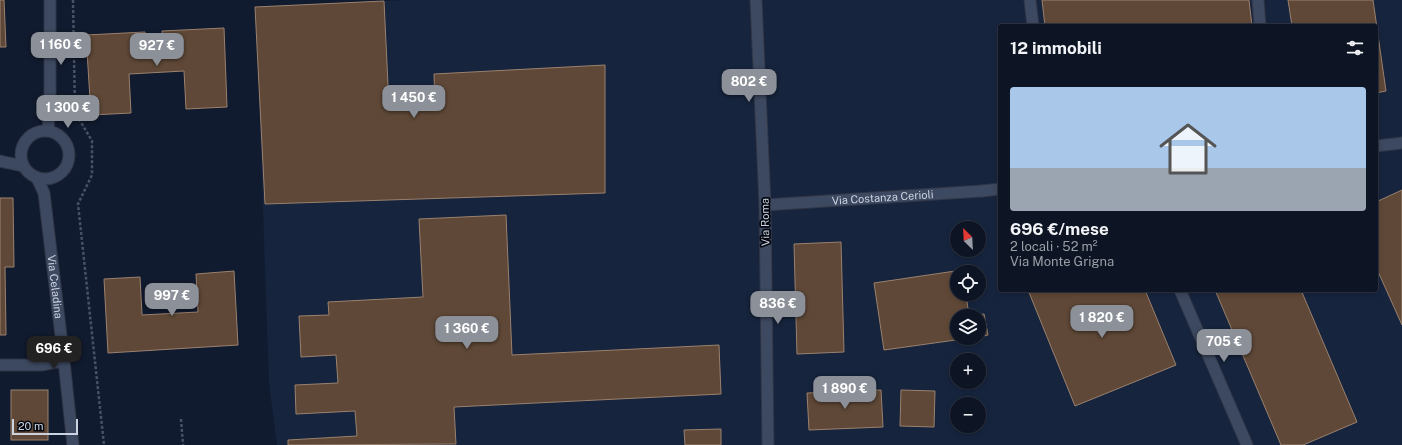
<!DOCTYPE html>
<html lang="it">
<head>
<meta charset="utf-8">
<style>
  :root { --surface:#0d1423; --page:#161d2b; --text:#f1f3f6; --muted:#9a9ea6; --line:#2d3341; --accent:#8c9099 }
  body { margin:0; font-family:"Public Sans",sans-serif; background:var(--page); color:var(--text); height:100vh; display:flex; flex-direction:column; font-size:15px; white-space:nowrap }
  * { box-sizing:border-box; margin:0 }
  p { font-size:13px; color:var(--muted) }
  .icon { flex:none; width:22px; height:22px; fill:none; stroke:currentColor; stroke-width:2; stroke-linecap:round; stroke-linejoin:round }
  .map { position:relative; flex:1; overflow:hidden }
  .details { position:absolute; left:998px; top:24px; width:380px; height:268px; display:flex; flex-direction:column; background:var(--surface); border-radius:4px; box-shadow:0 2px 6px #0003,0 0 0 1px var(--line) }
  .details>* { flex:none }
  .needle { width:26px; rotate:336deg }
  .controls { position:absolute; left:950px; top:221px; display:grid; gap:8px }
  .controls a { display:grid; place-items:center; width:36px; height:36px; border-radius:50%; background:var(--surface); box-shadow:0 2px 6px #0003,0 0 0 1px var(--line); font-size:20px }
  .scale { position:absolute; left:12px; bottom:10px; width:66px; box-sizing:border-box; padding-left:4px; border:2px solid #cbd3e1; border-top:0; font-size:11px; line-height:14px; white-space:nowrap; color:#cbd3e1; -webkit-text-stroke:3px #03060e; paint-order:stroke }
  .price { position:absolute; translate:-50% -34px; padding:0 9px; border-radius:8px; background:var(--accent); color:#fff; font-size:13px; line-height:26px; filter:drop-shadow(0 1px 2px #0008) }
  .price::after { content:''; position:absolute; left:50%; top:24px; width:12px; height:9px; margin-left:-6px; background:inherit; clip-path:polygon(0 0,100% 0,50% 100%) }
  .price.selected { background:#222; color:#fff }
  ul { padding:0; list-style:none }
  li { display:grid; align-content:center; gap:8px; height:212px; padding:0 12px }
  li span { display:grid; place-items:center; height:124px; border-radius:4px; color:#555 }
  li>.icon { margin-inline-start:auto }
  span .icon { width:72px; height:72px; fill:#fffc; stroke-width:1 }
  li b { font-size:17px }
  h2 { display:flex; justify-content:space-between; align-items:center; height:48px; padding:0 12px; font-size:17px }
  .map>svg:first-child { display:block }
  .built { fill:#16243d; fill-rule:evenodd }
  .building { fill:#5f4837; stroke:#9a816e }
  .lines { fill:none; stroke-linecap:round; stroke-linejoin:round }
  .service-casing { stroke:#313647; stroke-width:13 }
  .minor-casing { stroke:#313647; stroke-width:13 }
  .tertiary-casing { stroke:#313647; stroke-width:13 }
  .path { stroke:#495264; stroke-width:2.5; stroke-dasharray:3 2; stroke-linecap:butt }
  .service { stroke:#3d4960; stroke-width:11 }
  .minor { stroke:#3d4960; stroke-width:11 }
  .tertiary { stroke:#3d4960; stroke-width:11 }
  .labels { text-anchor:middle; dominant-baseline:central; stroke-width:3.5; stroke-linejoin:round; paint-order:stroke }
  .street-label { font-size:11px; fill:#cbd3e1; stroke:#03060e }
</style>
</head>
<body>
<div class="map">
<svg width="1402" height="445" viewBox="0 0 1402 445">
  <rect width="100%" height="100%" fill="#111b2f"/>
  <path class="built" d="M405,0H1402V445H277L269,383L256,7ZM1000,26H1376V290H1000ZM957,228H979V250H957ZM957,272H979V294H957ZM957,316H979V338H957ZM957,360H979V382H957ZM957,404H979V426H957Z"/>
  <g class="building">
    <polygon points="0,0 4,0 6,47 0,47"/>
    <polygon points="1042,0 1249,0 1252,26 1045,26"/>
    <polygon points="1288,0 1373,0 1386,91 1376,93 1376,26 1292,26"/>
    <polygon points="384,1 389,106 435,104 434,74 605,65 605,193 265,204 255,7"/>
    <polygon points="224,28 227,107 186,109 184,71 129,74 131,113 91,115 86,35 145,32 146,46 163,45 162,31"/>
    <polygon points="1402,190 1402,325 1376,267 1376,202"/>
    <polygon points="0,198 13,198 14,267 5,267 6,335 0,335"/>
    <polygon points="506,215 512,355 719,345 721,394 454,407 456,444 288,445 288,440 357,436 355,411 296,414 295,385 338,383 336,355 301,357 299,316 329,315 328,302 423,297 419,219"/>
    <polygon points="841,242 844,352 797,354 794,244"/>
    <polygon points="962,270 963,272 957,272 957,294 966,294 969,316 957,316 957,338 970,338 884,350 874,283"/>
    <polygon points="234,271 238,345 108,353 104,279 140,277 142,315 198,312 196,274"/>
    <polygon points="1028,290 1145,290 1176,365 1075,406"/>
    <polygon points="1215,290 1301,290 1357,422 1303,445 1281,445"/>
    <polygon points="984,314 988,335 979,337 979,316 970,316"/>
    <rect x="11" y="390" width="37" height="50"/>
    <polygon points="881,390 883,427 809,430 807,393"/>
    <polygon points="901,390 935,391 934,427 900,426"/>
    <polygon points="721,429 721,445 685,445 684,430"/>
  </g>
  <g class="lines">
    <defs>
      <g id="service">
        <polyline points="1030,0 1033,26"/>
        <polyline points="1258,0 1260,26"/>
      </g>
      <g id="minor">
        <polyline points="48,131 50,100 50,0"/>
        <circle cx="45" cy="155" r="24"/>
        <polyline points="1376,146 1402,143"/>
        <polyline points="0,161 23,166"/>
        <path id="s1" d="M37,178L44,193L64,361L73,445"/>
        <polyline points="982,191 1000,189"/>
        <polyline points="765,205 768,445"/>
        <polyline points="1180,290 1247,445"/>
        <polyline points="0,365 41,365 64,361"/>
      </g>
      <g id="tertiary">
        <path id="s2" d="M756,0L765,205L982,191"/>
      </g>
    </defs>
    <use href="#service" class="service-casing"/>
    <use href="#minor" class="minor-casing"/>
    <use href="#tertiary" class="tertiary-casing"/>
    <g class="path">
      <polyline points="73,0 75,112 92,141 92,175 78,204 104,445"/>
      <polyline points="181,419 183,445"/>
    </g>
    <use href="#service" class="service"/>
    <use href="#minor" class="minor"/>
    <use href="#tertiary" class="tertiary"/>
  </g>
  <g class="labels">
    <g class="street-label">
      <text stroke="none"><textPath href="#s2" startOffset="323">Via Costanza Cerioli</textPath></text>
      <text transform="translate(765 222) rotate(-91)">Via Roma</text>
      <text stroke="none"><textPath href="#s1" startOffset="111">Via Celadina</textPath></text>
    </g>
  </g>
</svg>
<div class="controls">
<a><svg class="needle" viewBox="-14 -14 28 28"><path d="M0-13l5 13h-10z" fill="#e53935"/><path d="M0 13l5-13h-10z" fill="#9a9ea6"/></svg></a>
<a><svg class="icon" aria-label="locate" viewBox="0 0 24 24"><circle cx="12" cy="12" r="6"/><path d="M12 2v4M12 18v4M2 12h4M18 12h4"/></svg></a>
<a><svg class="icon" aria-label="layers" viewBox="0 0 24 24"><path d="M12 4l9 5-9 5-9-5zM3 14l9 5 9-5"/></svg></a>
<a>+</a>
<a>−</a>
</div>
<div class="scale">20 m</div>
<b class="price" style="left:61px;top:66px">1 160 €</b>
<b class="price" style="left:157px;top:67px">927 €</b>
<b class="price" style="left:749px;top:103px">802 €</b>
<b class="price" style="left:414px;top:119px">1 450 €</b>
<b class="price" style="left:68px;top:129px">1 300 €</b>
<b class="price" style="left:172px;top:317px">997 €</b>
<b class="price" style="left:778px;top:325px">836 €</b>
<b class="price" style="left:1102px;top:339px">1 820 €</b>
<b class="price" style="left:467px;top:350px">1 360 €</b>
<b class="price" style="left:1224px;top:363px">705 €</b>
<b class="price selected" style="left:54px;top:370px">696 €</b>
<b class="price" style="left:845px;top:410px">1 890 €</b>
<section class="details">
<h2>12 immobili<svg class="icon" aria-label="filters" viewBox="0 0 24 24"><path d="M4 7h16M4 17h16"/><circle cx="9" cy="7" r="2"/><circle cx="15" cy="17" r="2"/></svg></h2>
<ul>
<li><span style="background:linear-gradient(#a9c7e8 65%,#9aa5b1 0)"><svg class="icon" aria-label="home" viewBox="0 0 24 24"><path d="M3 11l9-7 9 7M6 9v11h12V9"/></svg></span><div><b>696 €/mese</b><p>2 locali · 52 m²</p><p>Via Monte Grigna</p></div></li>
</ul>
</section>
</div>
</body>
</html>
